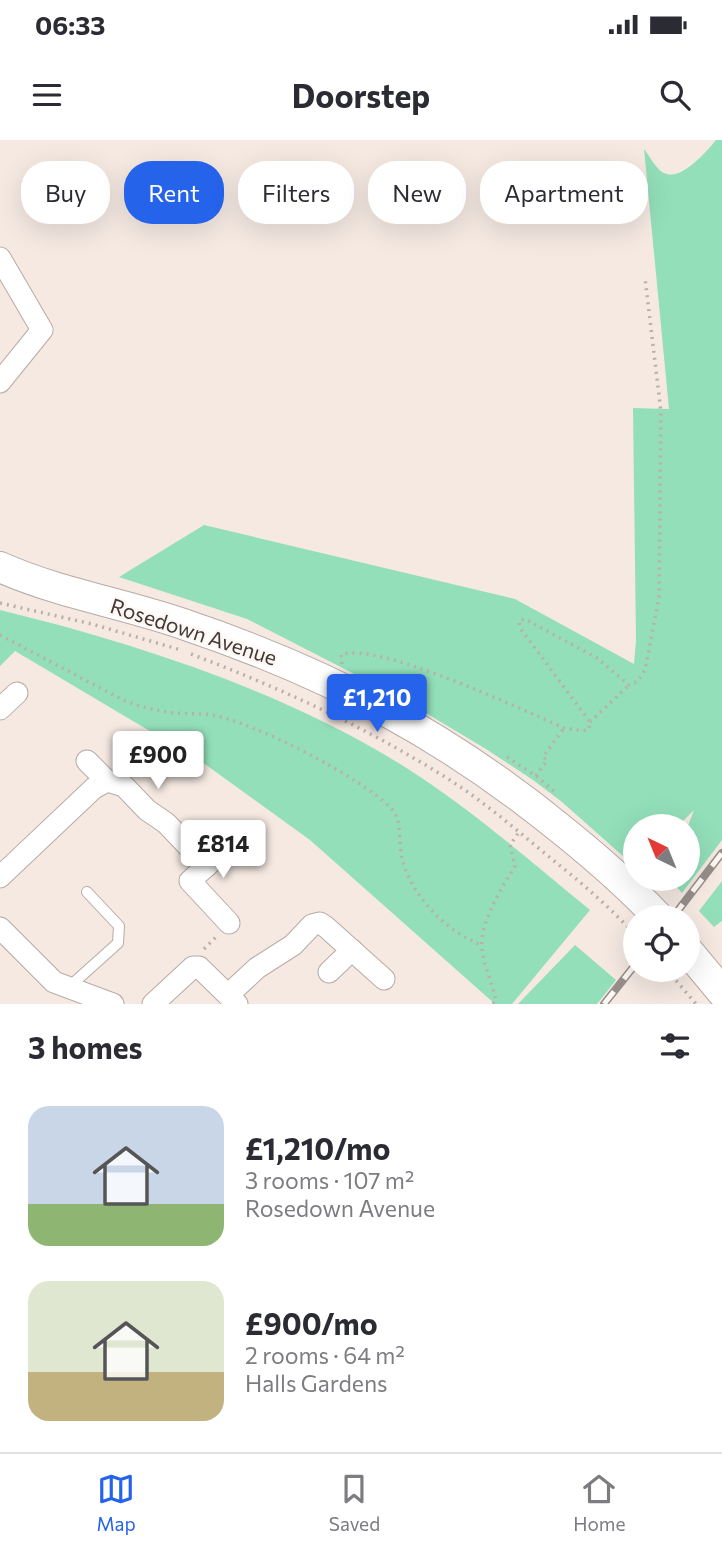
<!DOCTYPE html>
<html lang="en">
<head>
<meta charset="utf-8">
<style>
  :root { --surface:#fff; --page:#f7f7f7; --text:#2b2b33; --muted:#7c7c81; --line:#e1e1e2; --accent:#2563eb }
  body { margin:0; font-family:Commissioner,sans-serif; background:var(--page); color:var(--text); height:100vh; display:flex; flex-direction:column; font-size:26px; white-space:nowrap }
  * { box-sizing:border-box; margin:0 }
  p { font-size:23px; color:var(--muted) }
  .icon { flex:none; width:38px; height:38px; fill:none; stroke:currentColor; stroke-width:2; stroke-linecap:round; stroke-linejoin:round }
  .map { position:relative; height:864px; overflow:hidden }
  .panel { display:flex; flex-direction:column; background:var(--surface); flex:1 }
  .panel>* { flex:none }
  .guide { position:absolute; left:21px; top:21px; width:681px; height:63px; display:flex; gap:14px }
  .needle { width:46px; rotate:317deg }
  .controls { position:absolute; left:623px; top:674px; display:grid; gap:14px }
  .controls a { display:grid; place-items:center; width:77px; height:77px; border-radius:50%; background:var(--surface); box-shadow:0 7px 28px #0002; font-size:35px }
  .price { position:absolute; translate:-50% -60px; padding:0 16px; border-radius:7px; background:#fff; color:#222; font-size:23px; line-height:46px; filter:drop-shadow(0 2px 4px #0008) }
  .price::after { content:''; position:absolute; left:50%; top:42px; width:21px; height:16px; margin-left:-10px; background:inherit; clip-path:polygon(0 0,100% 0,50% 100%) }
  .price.on { background:var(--accent); color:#fff }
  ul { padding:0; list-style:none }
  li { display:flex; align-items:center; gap:21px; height:175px; padding:0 28px }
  li span { display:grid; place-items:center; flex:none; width:196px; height:140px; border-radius:21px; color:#555 }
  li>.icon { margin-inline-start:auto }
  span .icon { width:84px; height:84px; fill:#fffc; stroke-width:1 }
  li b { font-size:30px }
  h2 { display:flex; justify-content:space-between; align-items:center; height:84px; padding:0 28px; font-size:30px }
  .tag { padding:0 24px; border-radius:28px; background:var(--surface); box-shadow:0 7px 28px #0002; font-size:24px; line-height:63px }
  .tag.on { background:var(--accent); color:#fff }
  .status { display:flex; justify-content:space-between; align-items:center; height:49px; padding:0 35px; background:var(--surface); direction:ltr }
  .status svg { height:19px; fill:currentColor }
  header { display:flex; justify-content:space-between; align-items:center; height:91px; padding:0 28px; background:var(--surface); font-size:32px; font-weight:700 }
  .dock { display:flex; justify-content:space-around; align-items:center; height:98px; border-top:2px solid var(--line); background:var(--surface); font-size:19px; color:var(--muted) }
  .dock a { display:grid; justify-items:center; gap:4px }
  .dock .on { color:var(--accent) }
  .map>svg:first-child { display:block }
  .green { fill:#93dfba }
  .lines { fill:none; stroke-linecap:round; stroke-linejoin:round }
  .lane-casing { stroke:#b7aba5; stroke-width:12 }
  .street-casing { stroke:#b7aba5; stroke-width:23 }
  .secondary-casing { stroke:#b7aba5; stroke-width:32 }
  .path { stroke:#b9b0aa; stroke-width:3.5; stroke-dasharray:2 5; stroke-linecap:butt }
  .lane { stroke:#fff; stroke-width:10 }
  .street { stroke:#fff; stroke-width:21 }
  .secondary { stroke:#fff; stroke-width:30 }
  .rail-casing { stroke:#978e8a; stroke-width:8 }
  .rail { stroke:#fff7f3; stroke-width:5; stroke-dasharray:16; stroke-linecap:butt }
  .labels { text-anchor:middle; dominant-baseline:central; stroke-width:5; stroke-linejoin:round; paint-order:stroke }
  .street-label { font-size:21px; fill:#3f3a38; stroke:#fff7f3 }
</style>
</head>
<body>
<div class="status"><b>06:33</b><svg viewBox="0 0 49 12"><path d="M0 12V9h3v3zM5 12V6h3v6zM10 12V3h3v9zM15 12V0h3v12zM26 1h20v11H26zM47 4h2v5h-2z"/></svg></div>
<header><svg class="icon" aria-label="menu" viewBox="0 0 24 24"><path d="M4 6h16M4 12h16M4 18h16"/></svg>Doorstep<svg class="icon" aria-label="search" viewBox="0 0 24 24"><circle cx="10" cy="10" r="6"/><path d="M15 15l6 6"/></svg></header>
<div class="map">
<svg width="722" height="864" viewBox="0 0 722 864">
  <rect width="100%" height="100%" fill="#f5e9e2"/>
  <g class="green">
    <path d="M716,0H722V700L682,753L669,739L688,738V686L694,670L678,686H635V723L633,725L562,662L533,640L486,609L399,557L247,479L119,437L204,385L515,459L634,524L636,500L633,268L669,269L644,9C650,16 657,32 667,34C683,39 707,11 716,0Z"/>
    <path d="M0,470C136,503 286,552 405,627C471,669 530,721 590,770L512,864H495L310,700L202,622L15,511L0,526Z"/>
    <polygon points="722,741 722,781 714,787 699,771"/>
    <polygon points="575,805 616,840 597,864 518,864"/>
  </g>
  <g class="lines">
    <defs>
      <g id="lane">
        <polyline points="238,697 246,690 255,699"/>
        <polyline points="69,847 118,803 119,786 87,752"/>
      </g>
      <g id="street">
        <polyline points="0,118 42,190 0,242"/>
        <polyline points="0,569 17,553"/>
        <polyline points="87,621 107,641"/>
        <polyline points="0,737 94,648 107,641 124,646 147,670 166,683 207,726"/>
        <polyline points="229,783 190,741 238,697"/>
        <polyline points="0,788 54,842 113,864"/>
        <polyline points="329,832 352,810"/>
        <polyline points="228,855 257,828 293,805 312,785 320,783 326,787 384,839"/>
        <polyline points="153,864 193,827 199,827 237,864"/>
      </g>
      <g id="secondary">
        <path d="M0,427C58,453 122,463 183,484C329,533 448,596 567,694C599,720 630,747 658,777"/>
        <polyline points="688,811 722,852"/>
      </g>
    </defs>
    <use href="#lane" class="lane-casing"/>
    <use href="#street" class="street-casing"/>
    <use href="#secondary" class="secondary-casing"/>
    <g class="path">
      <polyline points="0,463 92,484 181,510"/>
      <path d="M0,495L123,560C140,567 157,571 175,573C187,574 200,573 212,575C256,583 358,636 390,667C403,680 398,701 402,718C411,756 446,791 481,805"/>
      <path d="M191,514C285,550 375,591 459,646C490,667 519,692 548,716C578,740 609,766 635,795"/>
      <path d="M342,524L341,515C375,500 525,571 564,588L583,591L589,589L590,582L520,488L519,481L525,479L597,518L629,545L638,541L645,530L659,457L661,272L645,138"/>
      <polyline points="590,582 629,545"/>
      <polyline points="507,617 536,636 557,654"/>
      <polyline points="536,636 547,620 543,617 564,588"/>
      <polyline points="204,809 216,797"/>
      <polyline points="667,830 696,864"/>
      <path d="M493,864L496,860C492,843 483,824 482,807C479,783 503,746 515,726L510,705L519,692"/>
    </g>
    <use href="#lane" class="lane"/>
    <use href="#street" class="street"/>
    <use href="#secondary" class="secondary"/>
    <defs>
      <g id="rail">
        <polyline points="673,777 722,713"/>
        <polyline points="604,864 635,825"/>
      </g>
    </defs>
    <use href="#rail" class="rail-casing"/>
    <use href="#rail" class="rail"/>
  </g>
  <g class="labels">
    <g class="street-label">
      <text transform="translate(194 491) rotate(18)">Rosedown Avenue</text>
    </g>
  </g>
</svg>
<div class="controls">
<a><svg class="needle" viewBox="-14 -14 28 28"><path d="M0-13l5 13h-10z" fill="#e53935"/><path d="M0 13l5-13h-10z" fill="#7c7c81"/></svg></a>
<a><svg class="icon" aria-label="locate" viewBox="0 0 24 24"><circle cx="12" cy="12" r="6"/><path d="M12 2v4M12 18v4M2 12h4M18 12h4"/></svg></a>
</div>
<b class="price on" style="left:377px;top:594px">£1,210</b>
<b class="price" style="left:158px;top:651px">£900</b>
<b class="price" style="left:223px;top:740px">£814</b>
<div class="guide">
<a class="tag">Buy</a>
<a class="tag on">Rent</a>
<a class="tag">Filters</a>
<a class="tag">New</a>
<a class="tag">Apartment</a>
</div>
</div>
<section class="panel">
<h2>3 homes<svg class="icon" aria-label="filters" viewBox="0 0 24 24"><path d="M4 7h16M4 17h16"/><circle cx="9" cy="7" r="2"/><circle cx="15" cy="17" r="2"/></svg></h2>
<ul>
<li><span style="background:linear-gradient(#c9d6e8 70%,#8fb573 0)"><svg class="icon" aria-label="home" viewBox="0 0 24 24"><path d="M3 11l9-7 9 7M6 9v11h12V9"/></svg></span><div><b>£1,210/mo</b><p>3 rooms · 107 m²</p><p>Rosedown Avenue</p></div></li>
<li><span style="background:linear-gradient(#dfe7d0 65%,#c2b280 0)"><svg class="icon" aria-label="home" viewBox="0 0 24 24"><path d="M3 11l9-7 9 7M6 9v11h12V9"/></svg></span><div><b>£900/mo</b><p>2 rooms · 64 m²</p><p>Halls Gardens</p></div></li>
</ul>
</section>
<nav class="dock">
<a class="on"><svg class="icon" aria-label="map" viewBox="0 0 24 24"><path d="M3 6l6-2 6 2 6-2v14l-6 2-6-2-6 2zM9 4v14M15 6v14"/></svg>Map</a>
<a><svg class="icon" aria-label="saved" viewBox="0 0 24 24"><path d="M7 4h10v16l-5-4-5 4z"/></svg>Saved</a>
<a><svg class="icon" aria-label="home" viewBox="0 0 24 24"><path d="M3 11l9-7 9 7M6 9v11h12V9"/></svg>Home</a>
</nav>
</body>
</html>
